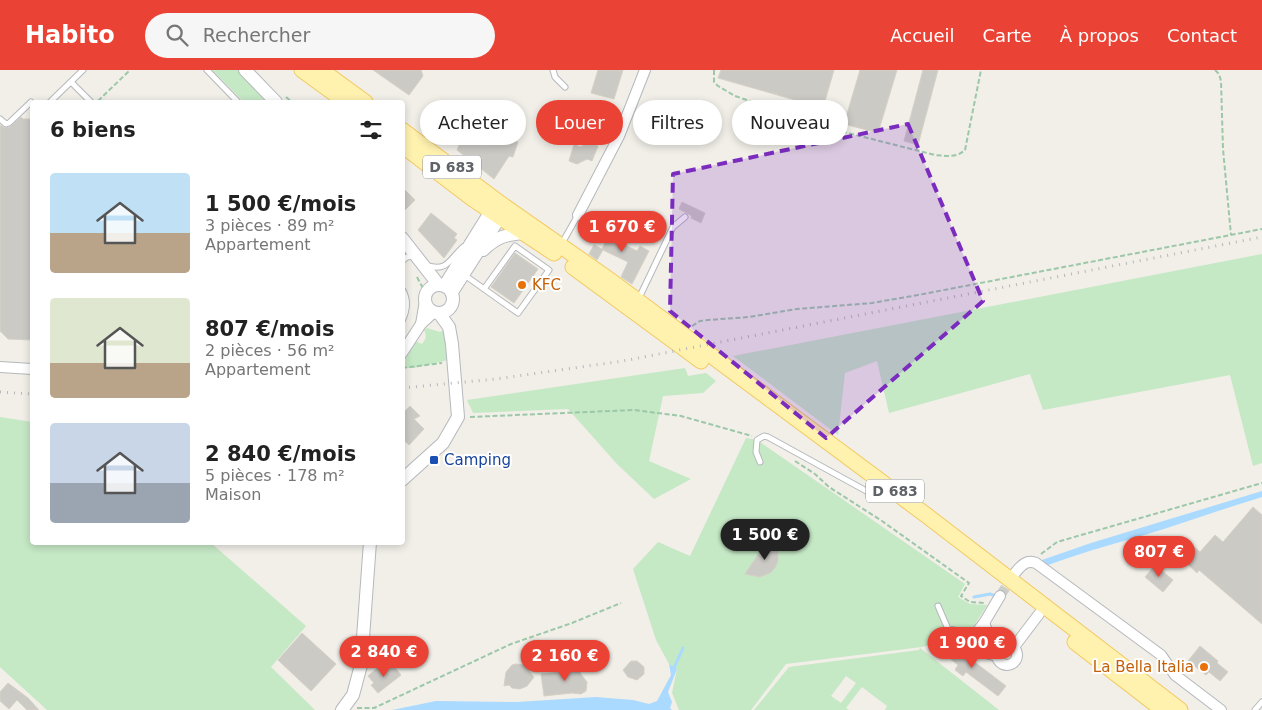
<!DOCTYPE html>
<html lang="fr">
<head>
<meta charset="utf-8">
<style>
  :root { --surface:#fff; --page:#f6f6f6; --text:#222; --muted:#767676; --accent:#ea4335 }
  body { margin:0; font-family:"DejaVu Sans",sans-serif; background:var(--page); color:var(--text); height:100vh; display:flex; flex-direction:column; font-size:19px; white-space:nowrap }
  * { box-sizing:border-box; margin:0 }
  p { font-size:16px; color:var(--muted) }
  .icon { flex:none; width:28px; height:28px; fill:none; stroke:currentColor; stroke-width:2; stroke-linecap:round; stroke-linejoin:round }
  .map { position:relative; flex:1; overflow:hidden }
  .side { position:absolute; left:30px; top:30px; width:375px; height:445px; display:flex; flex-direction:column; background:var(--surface); border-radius:5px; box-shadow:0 2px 8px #0003 }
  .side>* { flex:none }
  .guide { position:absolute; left:420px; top:30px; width:475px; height:45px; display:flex; gap:10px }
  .price { position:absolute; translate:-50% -42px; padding:0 11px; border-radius:18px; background:var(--accent); color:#fff; font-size:16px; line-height:32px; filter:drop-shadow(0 1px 2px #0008) }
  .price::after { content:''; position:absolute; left:50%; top:30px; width:15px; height:11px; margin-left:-8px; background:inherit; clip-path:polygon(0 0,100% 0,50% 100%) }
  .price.on { background:#222; color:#fff }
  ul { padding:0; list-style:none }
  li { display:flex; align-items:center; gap:15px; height:125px; padding:0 20px }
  li span { display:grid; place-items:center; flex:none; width:140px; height:100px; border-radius:5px; color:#555 }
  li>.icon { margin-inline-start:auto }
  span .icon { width:60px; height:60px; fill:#fffc; stroke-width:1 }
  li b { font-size:21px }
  h2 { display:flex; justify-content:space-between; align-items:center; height:60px; padding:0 20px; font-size:21px }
  .tag { padding:0 18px; border-radius:22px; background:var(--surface); box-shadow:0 2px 8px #0003; font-size:18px; line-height:45px }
  .tag.on { background:var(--accent); color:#fff }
  header { display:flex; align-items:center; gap:30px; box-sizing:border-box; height:70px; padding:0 25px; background:var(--accent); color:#fff }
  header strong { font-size:24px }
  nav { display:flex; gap:28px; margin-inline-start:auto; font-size:18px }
  .search { width:350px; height:45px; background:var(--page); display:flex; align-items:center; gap:12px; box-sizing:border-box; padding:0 18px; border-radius:28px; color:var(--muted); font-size:19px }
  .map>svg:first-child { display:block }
  .green { fill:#c5e8c5; fill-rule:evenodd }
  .water { fill:#aadaff }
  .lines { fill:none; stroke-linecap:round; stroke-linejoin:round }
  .stream { stroke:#aadaff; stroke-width:3 }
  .building { fill:#cccac5; stroke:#d6d1c6 }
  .minor-tunnel { stroke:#ccccc8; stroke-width:10; stroke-dasharray:10 5; stroke-linecap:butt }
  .service-casing { stroke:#b5b8bc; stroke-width:7 }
  .minor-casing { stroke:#b5b8bc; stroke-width:12 }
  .tertiary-casing { stroke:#b5b8bc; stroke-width:14 }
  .primary-casing { stroke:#f2c960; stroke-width:17 }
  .path { stroke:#9cc7a9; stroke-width:2; stroke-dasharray:5 2.5; stroke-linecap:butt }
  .service { stroke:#fff; stroke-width:5 }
  .minor { stroke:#fff; stroke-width:10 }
  .tertiary { stroke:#fff; stroke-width:12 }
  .primary { stroke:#fff2af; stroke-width:15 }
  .rail { stroke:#b6b7b8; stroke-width:3; stroke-dasharray:1 6; stroke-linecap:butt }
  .marked { fill:#7b2cbf; fill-opacity:0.2; stroke:#7b2cbf; stroke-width:4; stroke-dasharray:10 6; stroke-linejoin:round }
  .food-dot { fill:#e8710a; stroke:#fff; stroke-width:2 }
  .transit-dot { fill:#1a4fb4; stroke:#fff; stroke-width:2 }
  .labels { text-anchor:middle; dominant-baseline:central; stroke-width:4; stroke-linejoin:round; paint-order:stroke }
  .shield { fill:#fff; stroke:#8f9295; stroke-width:1 }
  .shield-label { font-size:14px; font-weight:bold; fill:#5f6368 }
  .food-label { font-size:15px; fill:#c56008; stroke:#fff; text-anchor:start }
  .transit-label { font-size:15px; fill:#164399; stroke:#fff; text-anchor:start }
</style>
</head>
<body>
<header>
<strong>Habito</strong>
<div class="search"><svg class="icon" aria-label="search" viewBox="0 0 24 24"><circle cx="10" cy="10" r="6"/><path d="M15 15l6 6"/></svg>Rechercher</div>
<nav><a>Accueil</a><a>Carte</a><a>À propos</a><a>Contact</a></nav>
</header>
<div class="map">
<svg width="1262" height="640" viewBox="0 0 1262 640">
  <rect width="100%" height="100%" fill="#f1efe8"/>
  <g class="green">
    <polygon points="212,0 239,0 268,32 244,32"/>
    <polygon points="1262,184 1262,393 1253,396 1230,305 1043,340 1030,304 889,343 877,291 845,303 838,365 733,286"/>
    <path d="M427,258L440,262L445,260L448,290L414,298H403V286L415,271L422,274C426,269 427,266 424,260Z"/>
    <polygon points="685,298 688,306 706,303 716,311 703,323 663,326 649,391 691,409 654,429 617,394 568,339 473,343 467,330"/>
    <polygon points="0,347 32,352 32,472 211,473 306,556 271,597 315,640 47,640 0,597"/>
    <polygon points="746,368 757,370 965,514 958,527 970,534 987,535 972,559 953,562 947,571 922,577 786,594 751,640 679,640 672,623 677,599 669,594 656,570 633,499 658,472 690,486"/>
    <path d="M920,578L999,640H885L887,636L862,617L846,638L849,640H754L789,597L919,580ZM846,606L856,613L841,633L831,626Z"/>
  </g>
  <g class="water">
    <path d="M1262,421V427C1229,437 1197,448 1164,459C1125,471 1086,481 1048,495L1042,490L1091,473Z"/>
    <polygon points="669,594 677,599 668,622 672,632 670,638 672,640 392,640 436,631 517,632 596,627 633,630 649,634 657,631 671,605"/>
  </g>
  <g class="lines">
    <g class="stream">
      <polyline points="974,527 990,524 996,526"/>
      <polyline points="673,600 683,578"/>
    </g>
  </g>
  <g class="building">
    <polygon points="373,0 421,0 423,6 409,25"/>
    <polygon points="598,0 623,0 614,29 591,23"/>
    <polygon points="721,0 834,0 823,38 718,8"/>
    <polygon points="860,0 897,0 878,63 844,54"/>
    <polygon points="923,0 938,0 918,75 904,71"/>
    <polygon points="578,33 585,35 590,43 583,49 574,46"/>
    <polygon points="21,47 23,49 32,49 32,270 8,269 0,261 0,55 5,58 10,57"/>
    <polygon points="543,50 562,56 556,73 548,70 550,65 539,61"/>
    <polygon points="491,60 500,64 499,65 518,72 513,87 509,86 494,109 457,80 464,62 483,76"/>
    <polygon points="589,72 598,76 592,91 587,89 577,94 569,91 574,74 580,77"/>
    <polygon points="402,117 415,130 402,143"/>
    <polygon points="682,132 705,143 701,153 691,148 692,146 679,139"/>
    <polygon points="431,143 457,164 454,168 457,170 444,188 418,160"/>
    <polygon points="615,152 624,157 617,171 637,181 640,176 649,181 632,214 621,207 628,192 603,180 597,190 589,184 594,175 602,179"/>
    <polygon points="515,183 538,199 514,233 491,217"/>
    <polygon points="410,336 420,346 414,349 424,359 409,375 402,369 402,344"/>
    <polygon points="1253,437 1262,445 1262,554 1199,500 1197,503 1182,489 1193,476 1200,482 1215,465 1223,472"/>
    <polygon points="769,468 775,474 778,481 778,491 775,498 770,503 760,507 745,504"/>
    <polygon points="1155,495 1173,510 1163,522 1145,507"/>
    <polygon points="302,563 336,594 311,621 278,590"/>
    <polygon points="947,571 1006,616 998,626 966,602 963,606 955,600 958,595 943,583 944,582 940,579"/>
    <polygon points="1200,576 1218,591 1217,593 1228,602 1220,611 1209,602 1206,605 1188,591"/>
    <polygon points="578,589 582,590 584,594 580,603 587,612 586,621 581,624 572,623 544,626 541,604 573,601 574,593"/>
    <polygon points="631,591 637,591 644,597 644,604 637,610 628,607 623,600"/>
    <polygon points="516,594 524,595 534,607 527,616 520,619 512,618 509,615 504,616 506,602 512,595"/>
    <polygon points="381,595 386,601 393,595 401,605 378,623 371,615 374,613 368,606"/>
    <polygon points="8,613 28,628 39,640 27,640 17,630 9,639 0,631 0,622"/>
  </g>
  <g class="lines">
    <polyline class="minor-tunnel" points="1000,526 1013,506"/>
    <defs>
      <g id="service">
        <polyline points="207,0 238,32"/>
        <polyline points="553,0 555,7 565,17"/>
        <polyline points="71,12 91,32"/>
        <polyline points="50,32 83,0"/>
        <polyline points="0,49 6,54 9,53 31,32"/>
        <polyline points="561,175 578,145"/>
        <polyline points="402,191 407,187 413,186"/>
        <path d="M428,196C448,201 449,190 463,177"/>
        <polyline points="463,204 518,243 549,200 515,176 484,219"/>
        <path d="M402,219C409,230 407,241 402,251"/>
        <polyline points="639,228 673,157 685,147"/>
        <polyline points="760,392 756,382 757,370 764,366 768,367 879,428 886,426"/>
        <polyline points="938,536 948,559 953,562"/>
        <polyline points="1255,640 1262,632"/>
      </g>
      <g id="minor">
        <polyline points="578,145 619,66 645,0"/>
        <polyline points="421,254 425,231"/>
        <polyline points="402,283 421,254 434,242"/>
        <polyline points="0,297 32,299"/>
        <path d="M1015,503C1021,496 1026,489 1036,493L1161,585L1175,605L1221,640"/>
        <polyline points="984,553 988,563 1002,576"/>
        <polyline points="953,562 979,581 997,586"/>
        <polyline points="968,573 984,553 1000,526"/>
        <circle cx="1007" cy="585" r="10"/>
        <polyline points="1014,577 1039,544"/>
      </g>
      <g id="tertiary">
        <polyline points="245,0 276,32"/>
        <polyline points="402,168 438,214"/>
        <path d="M483,180C497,167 504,165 523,163"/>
        <circle cx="439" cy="229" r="14"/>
        <polyline points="445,215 491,141 497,137"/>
        <polyline points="452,222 500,147 501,139"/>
        <polyline points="402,410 443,373 458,347 452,274 449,257 439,243"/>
        <polyline points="342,640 353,625 361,595 370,472"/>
      </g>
      <g id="primary">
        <polyline points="302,0 346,32"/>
        <polyline points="321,0 365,32"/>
        <polyline points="402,60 501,134 611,211 926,445 1180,640"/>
        <polyline points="402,75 473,129 554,183"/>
        <polyline points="573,197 701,291"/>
        <polyline points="1075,572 1163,640"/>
      </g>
    </defs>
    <use href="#service" class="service-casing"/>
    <use href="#minor" class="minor-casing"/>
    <use href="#tertiary" class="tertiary-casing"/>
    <use href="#primary" class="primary-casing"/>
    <g class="path">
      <path d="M714,0V12L718,16L735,26L836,60L935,85C947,86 956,88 965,80L981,0"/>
      <polyline points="1215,0 1219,4 1221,11 1223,79 1231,165"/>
      <polyline points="286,27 292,32"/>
      <polyline points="98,31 130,0"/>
      <polyline points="417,207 425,222"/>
      <polyline points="692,256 700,251 708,250 749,247 797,239 872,233 918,225 1262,159"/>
      <polyline points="402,298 442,293"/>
      <polyline points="470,347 634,340 681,346 752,366"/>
      <polyline points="795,391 815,404 829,417 882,451 969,513 961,526 970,532 984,533"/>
      <polyline points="1041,484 1057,472 1262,413"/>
      <polyline points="357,638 374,638 511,574 572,553 621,533"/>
    </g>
    <use href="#service" class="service"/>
    <use href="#minor" class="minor"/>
    <use href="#tertiary" class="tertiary"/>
    <use href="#primary" class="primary"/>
    <g class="rail">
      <polyline points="402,318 496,309 623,291 1262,167"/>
      <polyline points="0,322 32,324"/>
    </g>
  </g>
  <path class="marked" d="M908,54L983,231L826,368L670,241L673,104Z"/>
  <g class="food-dot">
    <circle cx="522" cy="215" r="5"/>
    <circle cx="1204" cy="597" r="5"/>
  </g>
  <rect class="transit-dot" x="429" y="385" width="10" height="10" rx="2.5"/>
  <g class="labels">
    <g class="shield">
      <rect x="423" y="85.5" width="58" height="23" rx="4"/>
      <rect x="866" y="409.5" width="58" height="23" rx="4"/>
    </g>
    <g class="shield-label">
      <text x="452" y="97">D 683</text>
      <text x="895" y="421">D 683</text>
    </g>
    <g class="food-label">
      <text x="532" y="215">KFC</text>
      <text x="1194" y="597" text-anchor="end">La Bella Italia</text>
    </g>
    <g class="transit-label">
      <text x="444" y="390">Camping</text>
    </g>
  </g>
</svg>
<b class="price" style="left:622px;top:183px">1 670 €</b>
<b class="price on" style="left:765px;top:491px">1 500 €</b>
<b class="price" style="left:1159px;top:508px">807 €</b>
<b class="price" style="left:972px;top:599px">1 900 €</b>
<b class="price" style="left:384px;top:608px">2 840 €</b>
<b class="price" style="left:565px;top:612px">2 160 €</b>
<div class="guide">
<a class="tag">Acheter</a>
<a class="tag on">Louer</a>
<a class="tag">Filtres</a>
<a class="tag">Nouveau</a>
</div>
<section class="side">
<h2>6 biens<svg class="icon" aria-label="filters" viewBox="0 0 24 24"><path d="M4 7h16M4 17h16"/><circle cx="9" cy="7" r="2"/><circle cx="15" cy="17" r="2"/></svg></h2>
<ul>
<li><span style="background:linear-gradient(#bfe0f5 60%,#b9a48a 0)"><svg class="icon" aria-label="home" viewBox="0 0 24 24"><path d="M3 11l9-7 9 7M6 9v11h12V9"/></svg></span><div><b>1 500 €/mois</b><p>3 pièces · 89 m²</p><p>Appartement</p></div></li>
<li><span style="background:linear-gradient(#dfe7d0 65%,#b9a48a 0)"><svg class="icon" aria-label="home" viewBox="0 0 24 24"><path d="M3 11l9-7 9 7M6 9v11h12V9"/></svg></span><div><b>807 €/mois</b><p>2 pièces · 56 m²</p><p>Appartement</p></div></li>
<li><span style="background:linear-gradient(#c9d6e8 60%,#9aa5b1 0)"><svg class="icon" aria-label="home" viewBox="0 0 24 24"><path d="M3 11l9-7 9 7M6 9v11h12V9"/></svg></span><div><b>2 840 €/mois</b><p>5 pièces · 178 m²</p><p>Maison</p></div></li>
</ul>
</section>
</div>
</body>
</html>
